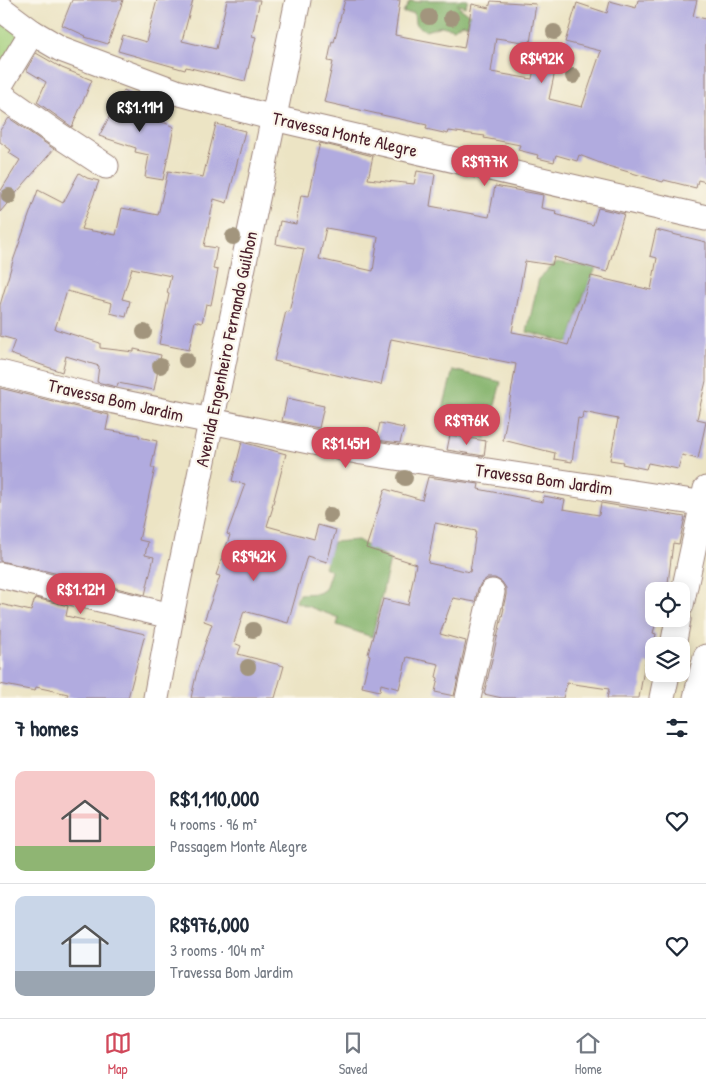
<!DOCTYPE html>
<html lang="en">
<head>
<meta charset="utf-8">
<style>
  :root { --surface:#fff; --page:#f6f6f7; --text:#1f2937; --muted:#747a83; --line:#e0e1e3; --accent:#d1495b }
  body { margin:0; font-family:"Patrick Hand",sans-serif; background:var(--page); color:var(--text); height:100vh; display:flex; flex-direction:column; font-size:19px; white-space:nowrap }
  * { box-sizing:border-box; margin:0 }
  p { font-size:16px; color:var(--muted) }
  .icon { flex:none; width:28px; height:28px; fill:none; stroke:currentColor; stroke-width:2; stroke-linecap:round; stroke-linejoin:round }
  .map { position:relative; height:698px; overflow:hidden }
  .panel { display:flex; flex-direction:column; background:var(--surface); flex:1 }
  .panel>* { flex:none }
  .controls { position:absolute; left:645px; top:582px; display:grid; gap:10px }
  .controls a { display:grid; place-items:center; width:45px; height:45px; border-radius:10px; background:var(--surface); box-shadow:0 2px 12px #0003; font-size:25px }
  .price { position:absolute; translate:-50% -42px; padding:0 11px; border-radius:18px; background:var(--accent); color:#fff; font-size:16px; line-height:32px; filter:drop-shadow(0 1px 2px #0008) }
  .price::after { content:''; position:absolute; left:50%; top:30px; width:15px; height:11px; margin-left:-8px; background:inherit; clip-path:polygon(0 0,100% 0,50% 100%) }
  .price.current { background:#222; color:#fff }
  ul { padding:0; list-style:none }
  li { display:flex; align-items:center; gap:15px; height:125px; padding:0 15px }
  li+li { border-top:1px solid var(--line) }
  li span { display:grid; place-items:center; flex:none; width:140px; height:100px; border-radius:10px; color:#555 }
  li>.icon { margin-inline-start:auto }
  span .icon { width:60px; height:60px; fill:#fffc; stroke-width:1 }
  li b { font-size:21px }
  h2 { display:flex; justify-content:space-between; align-items:center; height:60px; padding:0 15px; font-size:21px }
  .tab-bar { display:flex; justify-content:space-around; align-items:center; height:70px; border-top:1px solid var(--line); background:var(--surface); font-size:14px; color:var(--muted) }
  .tab-bar a { display:grid; justify-items:center; gap:2px }
  .tab-bar .current { color:var(--accent) }
  .map>svg:first-child { display:block }
  .green { fill:#a4cf7b; stroke:#777753 }
  .forest { fill:#83b26b; stroke:#66684b }
  .building { fill:#b1abdf; fill-rule:evenodd }
  .lines { fill:none; stroke-linecap:round; stroke-linejoin:round }
  .minor-casing { stroke:#9b8278; stroke-width:27 }
  .minor { stroke:#fff; stroke-width:25 }
  .tree { fill:#a2957d }
  .labels { text-anchor:middle; dominant-baseline:central; stroke-width:4.5; stroke-linejoin:round; paint-order:stroke }
  .street-label { font-size:18px; fill:#4a1f2b; stroke:#fbf7ec }
</style>
</head>
<body>
<div class="map">
<svg width="706" height="698" viewBox="0 0 706 698">
  <rect width="100%" height="100%" fill="#fbf7ec"/>
  <filter id="ink" filterUnits="userSpaceOnUse"><feTurbulence type="fractalNoise" baseFrequency=".02" numOctaves="2"/><feDisplacementMap in="SourceGraphic" scale="10" xChannelSelector="R" yChannelSelector="G"/><feConvolveMatrix kernelMatrix="1 2 1 2 8 2 1 2 1" color-interpolation-filters="sRGB"/></filter>
  <filter id="wash" filterUnits="userSpaceOnUse"><feTurbulence type="fractalNoise" baseFrequency=".0096" numOctaves="4" result="noise"/><feDisplacementMap in="SourceGraphic" scale="20" xChannelSelector="R" yChannelSelector="G"/><feGaussianBlur stdDeviation="1.12" result="paint"/><feColorMatrix in="noise" values="0 0 0 0 0 0 0 0 0 0 0 0 0 0 0 0 0 1.4 0 .05"/><feComposite in="paint" operator="in"/></filter>
  <g filter="url(#wash)">
    <rect width="100%" height="100%" fill="#ece4c4"/>
    <polygon class="green" points="0,13 22,29 0,68"/>
    <g class="forest">
      <polygon points="421,0 468,0 465,7 457,4 460,8 470,15 468,25 462,23 454,29 441,26 426,31 415,24 414,13 403,13 410,1 420,2"/>
      <polygon points="557,262 596,268 583,297 569,343 527,332 539,278"/>
      <polygon points="453,370 501,382 486,439 438,427"/>
      <polygon points="358,540 390,560 372,637 337,625 339,618 296,602 299,594 319,593 325,589 331,571 324,567 333,542"/>
    </g>
    <g id="blocks">
      <g class="building">
        <polygon points="72,0 123,0 108,44 85,37 86,36 62,25"/>
        <polygon points="157,0 193,0 182,41 216,49 227,0 260,0 252,36 256,37 245,81 186,67 185,70 118,51 123,35 146,42"/>
        <polygon points="345,0 400,0 395,35 464,48 472,4 489,8 491,1 536,4 530,43 496,38 491,72 532,79 537,53 558,57 549,99 582,107 601,51 565,42 577,3 607,13 610,1 636,8 638,0 697,0 693,16 706,19 706,182 698,180 696,188 664,180 663,182 608,166 579,155 577,161 556,155 554,162 537,158 538,155 518,150 520,145 484,138 485,136 449,131 448,134 426,129 427,125 324,102 333,62 328,61 332,41 334,42"/>
        <polygon points="36,53 62,68 92,80 72,127 37,102 46,82 26,70"/>
        <polygon points="124,90 144,101 139,111 174,127 163,180 145,177 149,155 135,152 136,148 99,136"/>
        <polygon points="9,118 54,149 0,212 0,192 20,160 9,153 11,150 0,142 0,130"/>
        <polygon points="216,124 245,131 227,203 214,199 204,246 217,248 213,269 218,270 211,305 206,304 202,323 195,321 189,350 159,344 169,294 167,293 171,276 132,268 122,299 130,301 126,317 110,313 112,303 67,291 55,329 100,343 100,348 134,352 134,349 161,355 154,390 118,383 117,387 97,382 99,366 66,356 62,372 10,354 15,340 0,336 0,305 13,261 38,190 63,203 79,173 87,178 99,181 81,229 116,235 122,208 158,215 168,171 203,177"/>
        <path d="M320,143L373,156L368,179L414,184L417,171L435,174L430,206L489,217L495,186L543,195L541,208L556,211L555,214L593,225L598,208L624,214L607,272L554,257L552,265L525,261L512,332L534,336L568,345L591,276L651,290L657,258L650,256L656,230L706,242V381L697,419L706,421V422L698,459L682,455L678,469L648,463L646,469L622,464L623,462L610,460L618,419L583,412L582,419L578,418L572,462L554,459L555,453L503,440L516,364L391,339L381,385L274,361L286,311L289,312L304,249L276,244L280,221L296,224L301,195L309,196L316,164L315,163ZM326,228L378,237L373,271L319,259Z"/>
        <polygon points="0,388 109,415 106,430 139,435 139,437 157,441 151,468 155,468 139,540 148,542 145,555 154,557 145,595 42,570 0,561"/>
        <polygon points="287,398 324,406 319,428 282,421"/>
        <polygon points="380,423 404,428 400,443 376,440"/>
        <polygon points="450,435 486,441 484,456 447,450"/>
        <polygon points="242,442 286,454 272,507 273,507 267,526 314,539 318,525 336,530 327,562 307,556 288,623 244,611 234,643 241,646 238,654 284,666 275,698 191,698 197,671 204,651 203,650 212,624 204,621 220,576 216,575 230,535 227,534 245,484 232,481"/>
        <path d="M428,477L479,484L478,489L543,502L544,496L565,500L563,509L599,515L601,503L685,517L679,544L673,543L667,591H654V619H657L653,633L656,634L654,644V653L651,665L645,663L639,698H607L609,689L567,683L563,698H502L484,694L504,608H503L506,595V588L502,582L495,578H487L481,583L478,589L475,602L453,598L440,634L466,641L454,696L435,692L438,678L436,677L439,664L407,657L399,689L381,684L380,691L362,687L370,655L368,654L383,599L408,605L416,564L366,548L385,489L422,500ZM435,523L476,531L470,572L428,563Z"/>
        <polygon points="35,598 68,606 66,616 145,634 128,698 66,698 68,694 36,687 35,691 0,684 0,604 31,611"/>
      </g>
    </g>
  </g>
  <g filter="url(#ink)">
    <use href="#blocks" fill-opacity="0" stroke="#9b8278" stroke-width="1"/>
    <g class="lines">
      <defs>
        <g id="minor">
          <polyline points="0,8 32,32 61,49 176,92 274,118 706,218"/>
          <polyline points="0,85 32,32"/>
          <polyline points="0,94 54,132 106,166"/>
          <polyline points="0,373 100,398 362,452 706,504"/>
          <polyline points="0,575 171,616"/>
          <polyline points="681,605 706,489"/>
          <polyline points="673,646 678,619"/>
          <polyline points="156,698 171,616 298,0"/>
          <polyline points="468,698 492,592"/>
          <polyline points="662,698 667,674"/>
          <polyline points="696,698 706,657"/>
        </g>
      </defs>
      <use href="#minor" class="minor-casing"/>
      <use href="#minor" class="minor"/>
    </g>
    <g class="tree">
      <circle cx="429" cy="17" r="8"/>
      <circle cx="451" cy="18" r="8"/>
      <circle cx="554" cy="32" r="8"/>
      <circle cx="573" cy="76" r="8"/>
      <circle cx="9" cy="196" r="8"/>
      <circle cx="233" cy="237" r="8"/>
      <circle cx="144" cy="332" r="8"/>
      <circle cx="186" cy="360" r="8"/>
      <circle cx="160" cy="366" r="8"/>
      <circle cx="405" cy="478" r="8"/>
      <circle cx="330" cy="515" r="8"/>
      <circle cx="253" cy="630" r="8"/>
      <circle cx="248" cy="667" r="8"/>
    </g>
  </g>
  <g class="labels">
    <g class="street-label">
      <text transform="translate(345 134) rotate(13)">Travessa Monte Alegre</text>
      <text transform="translate(226 349) rotate(-78)">Avenida Engenheiro Fernando Guilhon</text>
      <text transform="translate(116 400) rotate(13)">Travessa Bom Jardim</text>
      <text transform="translate(544 479) rotate(8)">Travessa Bom Jardim</text>
    </g>
  </g>
</svg>
<div class="controls">
<a><svg class="icon" aria-label="locate" viewBox="0 0 24 24"><circle cx="12" cy="12" r="6"/><path d="M12 2v4M12 18v4M2 12h4M18 12h4"/></svg></a>
<a><svg class="icon" aria-label="layers" viewBox="0 0 24 24"><path d="M12 4l9 5-9 5-9-5zM3 14l9 5 9-5"/></svg></a>
</div>
<b class="price" style="left:542px;top:84px">R$492K</b>
<b class="price current" style="left:140px;top:133px">R$1.11M</b>
<b class="price" style="left:485px;top:187px">R$977K</b>
<b class="price" style="left:467px;top:446px">R$976K</b>
<b class="price" style="left:346px;top:469px">R$1.45M</b>
<b class="price" style="left:254px;top:582px">R$942K</b>
<b class="price" style="left:81px;top:615px">R$1.12M</b>
</div>
<section class="panel">
<h2>7 homes<svg class="icon" aria-label="filters" viewBox="0 0 24 24"><path d="M4 7h16M4 17h16"/><circle cx="9" cy="7" r="2"/><circle cx="15" cy="17" r="2"/></svg></h2>
<ul>
<li><span style="background:linear-gradient(#f6c9c9 75%,#8fb573 0)"><svg class="icon" aria-label="home" viewBox="0 0 24 24"><path d="M3 11l9-7 9 7M6 9v11h12V9"/></svg></span><div><b>R$1,110,000</b><p>4 rooms · 96 m²</p><p>Passagem Monte Alegre</p></div><svg class="icon" aria-label="heart" viewBox="0 0 24 24"><path d="M12 20l-8-8c-3-5 5-10 8-4 3-6 11-1 8 4z"/></svg></li>
<li><span style="background:linear-gradient(#c9d6e8 75%,#9aa5b1 0)"><svg class="icon" aria-label="home" viewBox="0 0 24 24"><path d="M3 11l9-7 9 7M6 9v11h12V9"/></svg></span><div><b>R$976,000</b><p>3 rooms · 104 m²</p><p>Travessa Bom Jardim</p></div><svg class="icon" aria-label="heart" viewBox="0 0 24 24"><path d="M12 20l-8-8c-3-5 5-10 8-4 3-6 11-1 8 4z"/></svg></li>
</ul>
</section>
<nav class="tab-bar">
<a class="current"><svg class="icon" aria-label="map" viewBox="0 0 24 24"><path d="M3 6l6-2 6 2 6-2v14l-6 2-6-2-6 2zM9 4v14M15 6v14"/></svg>Map</a>
<a><svg class="icon" aria-label="saved" viewBox="0 0 24 24"><path d="M7 4h10v16l-5-4-5 4z"/></svg>Saved</a>
<a><svg class="icon" aria-label="home" viewBox="0 0 24 24"><path d="M3 11l9-7 9 7M6 9v11h12V9"/></svg>Home</a>
</nav>
</body>
</html>
